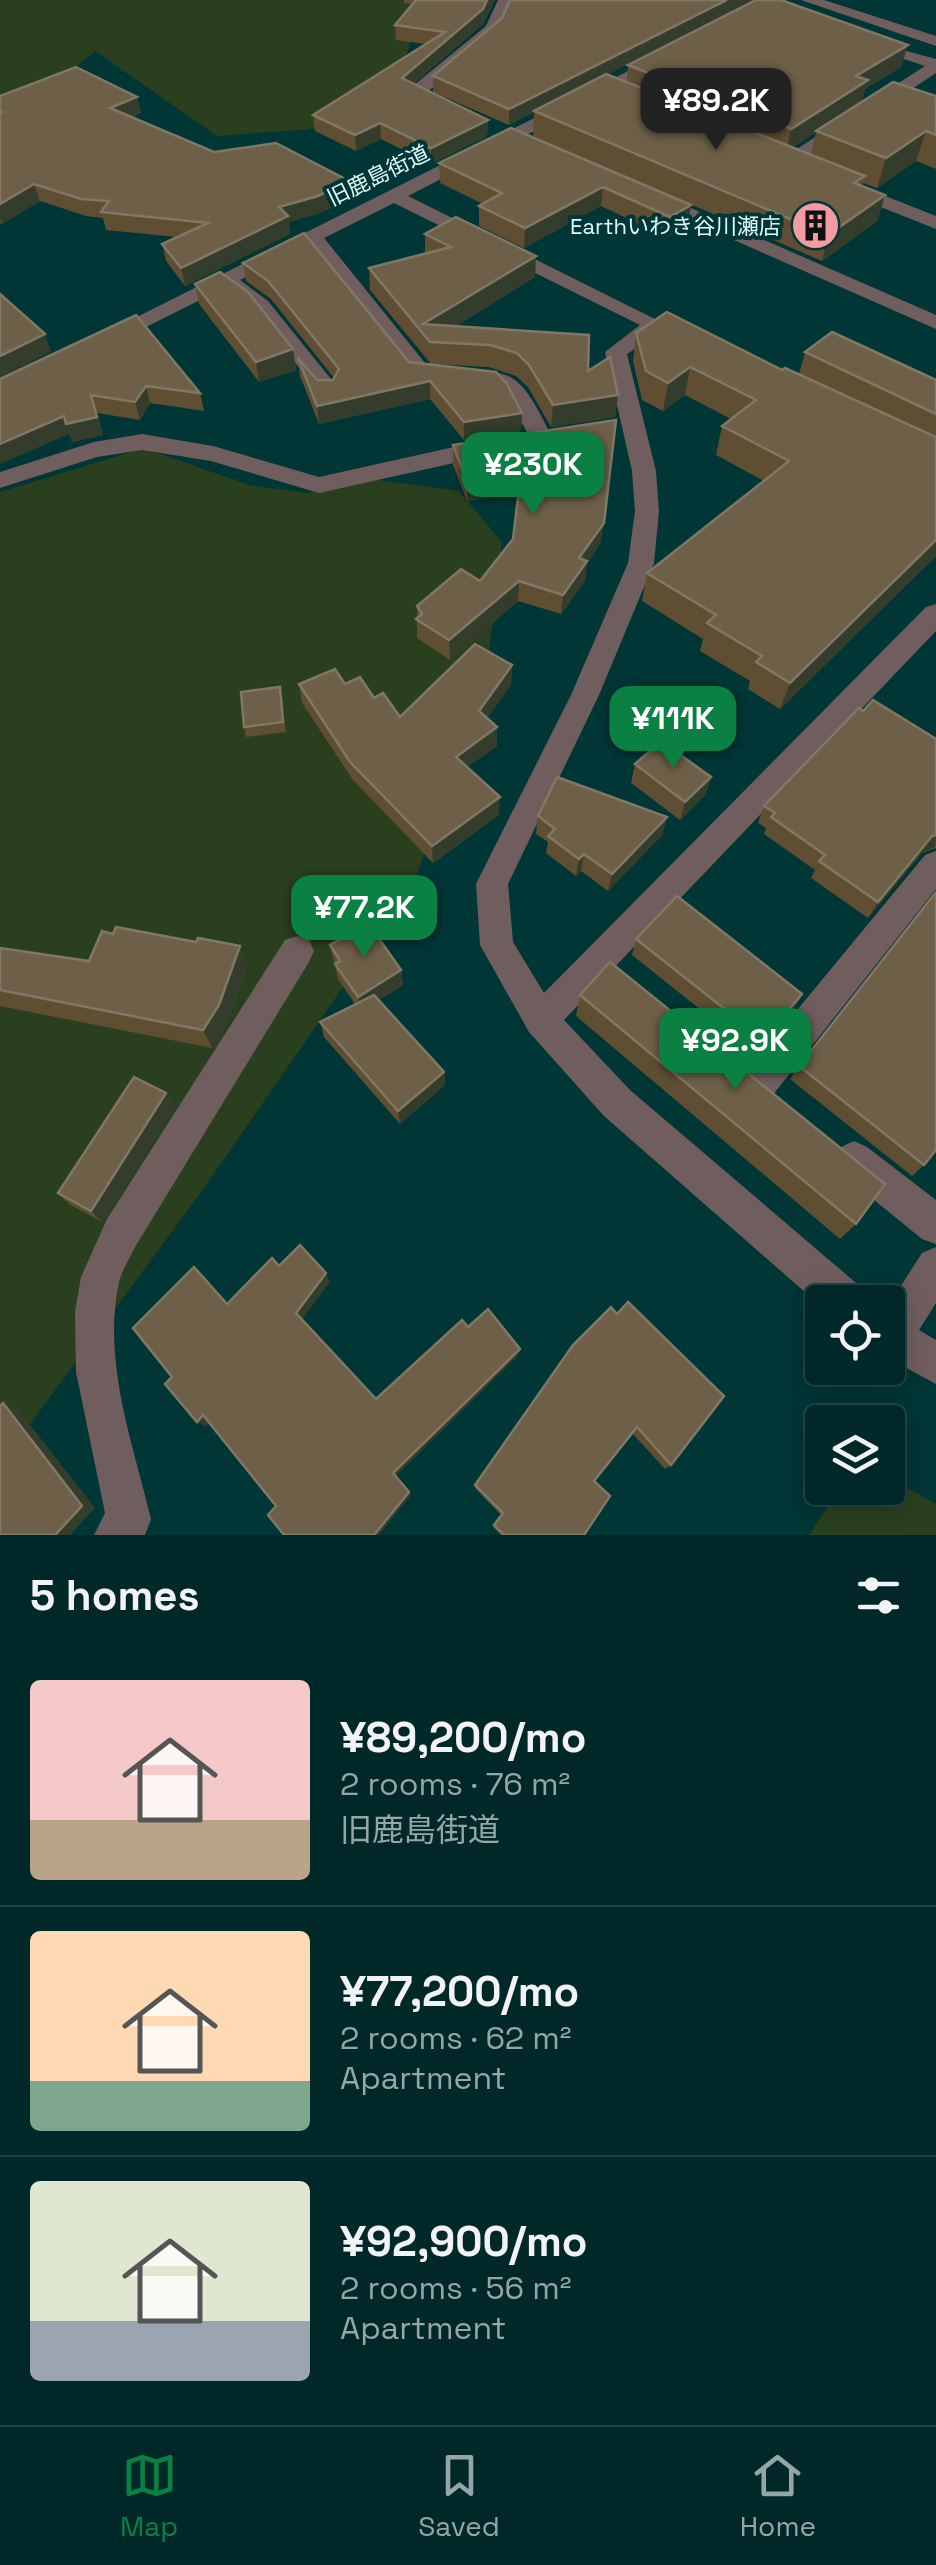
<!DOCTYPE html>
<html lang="en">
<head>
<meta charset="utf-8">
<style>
  :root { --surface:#002828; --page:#0e3434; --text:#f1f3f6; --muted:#95a6a8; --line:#224445; --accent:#0b8043 }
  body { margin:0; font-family:"Space Grotesk","Noto Sans JP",sans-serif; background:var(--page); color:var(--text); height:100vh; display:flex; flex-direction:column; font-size:38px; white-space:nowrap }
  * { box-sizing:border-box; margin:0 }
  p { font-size:32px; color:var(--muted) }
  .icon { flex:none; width:55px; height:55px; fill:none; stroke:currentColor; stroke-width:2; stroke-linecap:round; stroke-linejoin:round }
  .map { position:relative; height:1535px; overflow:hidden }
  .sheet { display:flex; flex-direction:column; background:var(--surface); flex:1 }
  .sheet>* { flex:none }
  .fabs { position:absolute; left:805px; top:1285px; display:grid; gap:20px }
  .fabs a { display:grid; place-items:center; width:100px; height:100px; border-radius:10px; background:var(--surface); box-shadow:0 5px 25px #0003,0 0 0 2px var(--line); font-size:50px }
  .price { position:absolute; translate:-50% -85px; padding:0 22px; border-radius:20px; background:var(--accent); color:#fff; font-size:32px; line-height:65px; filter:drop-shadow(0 2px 5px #0008) }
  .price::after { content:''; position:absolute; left:50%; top:60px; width:30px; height:22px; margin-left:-15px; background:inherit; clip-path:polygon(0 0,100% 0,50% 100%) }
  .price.selected { background:#222; color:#fff }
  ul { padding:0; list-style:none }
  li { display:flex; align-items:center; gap:30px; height:250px; padding:0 30px }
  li+li { border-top:2px solid var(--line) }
  li span { display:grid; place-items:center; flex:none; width:280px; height:200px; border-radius:10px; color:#555 }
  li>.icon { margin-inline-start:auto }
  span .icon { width:120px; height:120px; fill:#fffc; stroke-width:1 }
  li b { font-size:42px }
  h2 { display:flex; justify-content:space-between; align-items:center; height:120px; padding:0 30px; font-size:42px }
  .dock { display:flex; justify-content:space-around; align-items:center; height:140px; border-top:2px solid var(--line); background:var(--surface); font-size:28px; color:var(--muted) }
  .dock a { display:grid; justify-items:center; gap:5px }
  .dock .selected { color:var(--accent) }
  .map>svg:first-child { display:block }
  .green { fill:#2a3f1d }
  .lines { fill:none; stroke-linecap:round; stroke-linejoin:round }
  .minor { fill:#705e5f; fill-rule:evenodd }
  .wall { fill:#604e33; fill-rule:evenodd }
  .shaded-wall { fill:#343d2b }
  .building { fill:#6e6048; stroke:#807864; stroke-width:2.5 }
  .labels { text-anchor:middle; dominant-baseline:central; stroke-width:8; stroke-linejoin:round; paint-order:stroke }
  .far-street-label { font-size:22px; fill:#e1faf9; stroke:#003636 }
  .far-poi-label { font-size:22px; fill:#e1faf9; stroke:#003636; text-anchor:end }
</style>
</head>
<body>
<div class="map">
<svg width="936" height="1535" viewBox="0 0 936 1535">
  <rect width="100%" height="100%" fill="#003636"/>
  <g class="green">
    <polygon points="0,0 425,0 383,124 217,136 95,51 0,130"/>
    <polygon points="144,448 249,485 307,493 364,478 459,491 502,542 486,678 413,886 204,1188 0,1465 0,492"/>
    <polygon points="888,1477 936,1504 936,1535 809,1535 840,1488 888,1488"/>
  </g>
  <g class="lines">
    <g class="minor">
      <polygon points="498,0 514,0 499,31 426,93 447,101 447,109 435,109 408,98 408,90 486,26"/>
      <polygon points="801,0 824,0 936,36 936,46"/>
      <polygon points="861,39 936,59 936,73 795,166 783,166 783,158 925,66 861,45"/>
      <path d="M664,53L672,58L670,61L408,196L679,331L668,337L657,334L627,354L656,471L659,511L654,563L599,695L508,884L513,942L544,993L926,607L936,604V631L564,1020L630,1090L862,1288L868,1302H822V1307L604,1116L529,1032L480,945L476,884L571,695L628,563L635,511L632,471L605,352L640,325L394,203L324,238L429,368C511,377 512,355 553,439L549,444H533L510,400L497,386L413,378L309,246L240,280L268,301L335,384L338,389L335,394H319L254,309L224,288L114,343H98L95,338Z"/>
      <polygon points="845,180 936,216 936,229 838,190 836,186"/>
      <polygon points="652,191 936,315 936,329 645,201 645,193"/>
      <polygon points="142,434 213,446 319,477 490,439 502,447 490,455 319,493 211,461 142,450 97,457 0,488 0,472 94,442"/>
      <polygon points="936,851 936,889 772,1096 759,1102 746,1096 741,1084 746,1072 925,855"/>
      <path d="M297,936L309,940L314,951L309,962L135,1247C130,1258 122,1270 119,1282C102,1361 133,1444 151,1519L145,1535H94L105,1513L76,1372L75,1312L81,1277L107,1219L285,940Z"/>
      <polygon points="854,1141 867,1147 936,1200 936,1244 922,1239 841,1173 835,1160 841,1147"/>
      <polygon points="936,1247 936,1303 919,1330 936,1340 936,1384 888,1358 888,1306 922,1253"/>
    </g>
  </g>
  <g class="wall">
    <polygon points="404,0 495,0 483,24 413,84 488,120 487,136 431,164 381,139 356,151 315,131 313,115 425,44 396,40 395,25 413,4 404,3"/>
    <path d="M628,65L901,67L865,89L862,102L936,96V169L916,161L877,188L863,183L862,186L885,195L877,221L822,261L533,136L534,112L509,125L433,92V76L608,75L627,82ZM816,132L811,155L792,147Z"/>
    <polygon points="0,96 137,97 141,113 132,117 214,152 349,181 351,198 320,213 289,222 290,234 185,286 166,261 162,244 177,237 106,230 103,218 86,216 40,201 2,224 0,223"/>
    <polygon points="511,128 688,225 667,237 601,206 524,248 479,226 479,206 483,204 440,183 439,163"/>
    <polygon points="425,234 536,256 535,277 456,326 588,371 618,395 615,417 551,427 528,387 516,376 489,367 431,364 370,290 369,268 425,254"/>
    <polygon points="243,263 409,362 522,413 521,431 464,440 430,399 319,424 300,376 298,358 317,380 333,380 334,378 271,299 246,281"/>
    <polygon points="195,284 293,349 296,370 259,382 199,304"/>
    <polygon points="136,315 200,393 204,411 150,403 140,420 97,413 103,435 72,442 69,434"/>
    <polygon points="636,333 799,374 805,352 936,380 936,556 780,709 748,689 750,681 700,651 703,639 642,601 647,573 764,481 716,455 722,426 731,419 685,395 663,411 642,400 633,361"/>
    <polygon points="453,445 601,542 587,564 585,581 561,614 518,601 450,660 417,638 417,606 480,581 513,539 518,492 467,501 453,465"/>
    <polygon points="512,665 511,685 487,718 497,727 497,746 467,767 499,815 433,863 353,780 302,703 299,684 345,684 374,698 400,717"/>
    <polygon points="280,687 286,732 246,737 244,727"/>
    <polygon points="863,711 936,739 936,848 922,853 868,918 811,878 815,870 764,834 766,828 758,823 764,806"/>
    <polygon points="635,764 711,777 705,795 680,820 631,783"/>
    <polygon points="538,816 667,817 662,835 608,891 581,871 576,876 546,853 548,842 536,834"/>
    <polygon points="636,939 802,994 794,1009 756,1054 632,955"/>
    <polygon points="330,945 401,970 403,985 379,1000 444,1072 445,1085 400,1124 324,1037 320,1022 355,1004 338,979"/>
    <polygon points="0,948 89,961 247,966 227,1024 212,1048 0,1006"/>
    <polygon points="580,995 856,1224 840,1239 576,1016"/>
    <polygon points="799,1066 924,1165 912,1176 790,1079"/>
    <polygon points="166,1093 175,1106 102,1222 69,1204 58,1193"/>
    <polygon points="573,1345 671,1465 665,1469 632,1433 594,1481 584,1535 501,1535 493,1527 501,1515 475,1488 475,1485"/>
  </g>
  <g class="shaded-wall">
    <polygon points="487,0 495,0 483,24 402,93 402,78"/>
    <polygon points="727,0 754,0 509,125 509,109"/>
    <polygon points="908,45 901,67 865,89 862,103 786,152 791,129 856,76"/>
    <polygon points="137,97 141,113 114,125 110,108"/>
    <polygon points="488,120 487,136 431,164 431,148"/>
    <polygon points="380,123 381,139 356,151 355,135"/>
    <polygon points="926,131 916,161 877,188 886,158"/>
    <polygon points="349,181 351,198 320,213 289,222 290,234 185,286 181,268 279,207"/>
    <polygon points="34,184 40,201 2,224 0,218 0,204"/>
    <polygon points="603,187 601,206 524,248 525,228"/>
    <polygon points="885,195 877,221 822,261 828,235"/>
    <polygon points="691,205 688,225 667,237 670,217"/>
    <polygon points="536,256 535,277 430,342 423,324"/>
    <polygon points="45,334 51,352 0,377 0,356"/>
    <polygon points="293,349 296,370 259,382 256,362"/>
    <polygon points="690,367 685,395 663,411 668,383"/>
    <polygon points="430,381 430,399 319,424 317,406"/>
    <polygon points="146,386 150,403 140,420 135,402"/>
    <polygon points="91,395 103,435 72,442 69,434 0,464 0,444"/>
    <polygon points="618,395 615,417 551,427 553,405"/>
    <polygon points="522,413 521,431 464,440 464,422"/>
    <polygon points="521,472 520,492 467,501 467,481"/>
    <polygon points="604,523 601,542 587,564 585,581 561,614 563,595 579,558"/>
    <polygon points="936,540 936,556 780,709 790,683"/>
    <polygon points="519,581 518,601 450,660 449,640"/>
    <polygon points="512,665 511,685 479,730 479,711"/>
    <polygon points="497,727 497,746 456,775 456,757"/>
    <polygon points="711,777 705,795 680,820 685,802"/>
    <polygon points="500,797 499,815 433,863 432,846"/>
    <polygon points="667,817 662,835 608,891 612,874"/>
    <polygon points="936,835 935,847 922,853 868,918 878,902 932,836"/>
    <polygon points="584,854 581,871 576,876 579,859"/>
    <polygon points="240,946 247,966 227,1024 212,1048 203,1030"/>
    <polygon points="401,970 403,985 360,1012 358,997"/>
    <polygon points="802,994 794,1009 756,1054 764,1040"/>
    <polygon points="444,1072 445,1085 400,1124 398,1111"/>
    <polygon points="166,1093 175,1106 102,1222 91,1211"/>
    <polygon points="326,1273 330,1282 301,1321 296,1313"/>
    <polygon points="520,1349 518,1356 396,1476 393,1473"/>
    <polygon points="3,1403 17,1408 95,1508 70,1535 55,1535"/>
    <polygon points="203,1415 212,1420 206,1427 197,1422"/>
    <polygon points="409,1492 411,1495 379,1535 374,1535"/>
  </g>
  <g class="building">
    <polygon points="416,0 487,0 483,9 402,78 488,120 431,148 380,123 355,135 313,115 445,32 395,25"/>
    <polygon points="510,0 727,0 509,109 433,76 502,18"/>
    <polygon points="756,0 781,0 908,45 856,76 868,80 791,129 628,65"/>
    <polygon points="76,67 137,97 110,108 214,152 276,143 349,181 318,196 279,207 288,216 181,268 162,244 208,223 101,212 109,201 81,199 34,184 0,204 0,113 2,112 0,111 0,96"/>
    <polygon points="606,74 865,176 854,183 885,195 828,235 534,111"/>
    <polygon points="893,82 936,96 936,135 926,131 886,158 816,131"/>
    <polygon points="511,128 691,205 670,217 603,187 525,228 479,206 502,193 439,163"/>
    <polygon points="456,217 536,256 423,324 589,335 588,371 610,357 618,395 553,405 529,365 517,353 490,345 430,342 369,268 451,247 425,234"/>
    <polygon points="304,233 409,362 496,372 507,384 522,413 464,422 430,381 317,406 298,358 317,380 333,380 339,369 268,281 243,263"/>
    <polygon points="220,272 248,292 293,349 256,362 195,284"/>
    <polygon points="0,294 45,334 0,356"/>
    <polygon points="667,312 782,370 785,368 936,437 936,540 790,683 756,662 762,656 707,623 716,615 647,573 789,461 722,426 756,400 690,367 668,383 646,371 636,333"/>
    <polygon points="136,315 200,393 146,386 135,402 91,395 97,417 66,424 64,416 0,444 0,379"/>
    <polygon points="832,332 936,380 936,414 805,352"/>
    <polygon points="616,420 604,523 579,558 587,561 563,595 519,581 449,640 416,619 422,614 417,606 461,569 480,581 513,539 521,472 467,481 453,445"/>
    <polygon points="475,644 512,665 479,711 497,727 456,757 500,797 432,846 350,762 299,684 335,669 345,684 360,677 374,698 383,693 400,717"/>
    <polygon points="280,687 283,722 244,727 241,692"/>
    <polygon points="873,700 936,739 936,835 932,836 878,902 819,861 825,855 771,817 775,813 764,806 859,708 863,711"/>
    <polygon points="661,741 711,777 685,802 635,764"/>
    <polygon points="557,777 667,817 612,874 584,854 579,859 548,836 555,829 538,816"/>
    <polygon points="936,892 936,1150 924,1165 799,1066"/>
    <polygon points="677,896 802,994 764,1040 636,939"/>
    <polygon points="368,923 401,970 358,997 335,964 340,961 330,945"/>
    <polygon points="116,927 196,942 198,938 240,946 219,1005 203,1030 0,990 0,948 89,961 102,931 113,934"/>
    <polygon points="610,962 885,1184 856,1224 580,995"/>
    <polygon points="374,995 444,1072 398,1111 320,1022"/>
    <polygon points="134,1077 166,1093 91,1211 58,1193"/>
    <polygon points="300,1245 326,1273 296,1313 376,1399 462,1320 468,1327 488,1309 520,1349 393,1473 409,1492 374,1535 284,1535 268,1515 276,1506 203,1415 197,1422 165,1384 172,1377 133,1328 194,1267 227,1304 272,1258 279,1266"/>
    <polygon points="628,1302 724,1396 671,1465 637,1427 594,1481 610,1496 584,1535 504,1535 494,1525 503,1513 475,1485 573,1345 611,1307 617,1314"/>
    <polygon points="3,1403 82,1506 55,1535 0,1535 0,1406"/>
  </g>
  <defs>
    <symbol id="building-disc" viewBox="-11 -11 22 22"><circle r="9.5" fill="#f49aa2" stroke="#003636"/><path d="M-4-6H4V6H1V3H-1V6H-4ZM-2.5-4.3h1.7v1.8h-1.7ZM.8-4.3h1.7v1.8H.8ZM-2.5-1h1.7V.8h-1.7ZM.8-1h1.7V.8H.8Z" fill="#111"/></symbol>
  </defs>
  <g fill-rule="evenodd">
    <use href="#building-disc" x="788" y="198" width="55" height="55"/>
  </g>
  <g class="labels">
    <g class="far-street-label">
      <text transform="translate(378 175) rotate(-26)">旧鹿島街道</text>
    </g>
    <g class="far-poi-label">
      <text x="781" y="226">Earthいわき谷川瀬店</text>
    </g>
  </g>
</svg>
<div class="fabs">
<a><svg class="icon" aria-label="locate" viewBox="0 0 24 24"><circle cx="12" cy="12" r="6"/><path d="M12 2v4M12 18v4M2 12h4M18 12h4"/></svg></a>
<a><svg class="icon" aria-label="layers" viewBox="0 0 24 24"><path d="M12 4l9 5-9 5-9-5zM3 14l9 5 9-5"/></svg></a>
</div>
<b class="price selected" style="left:716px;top:153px">¥89.2K</b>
<b class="price" style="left:533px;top:517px">¥230K</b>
<b class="price" style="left:673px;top:771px">¥111K</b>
<b class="price" style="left:364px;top:960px">¥77.2K</b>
<b class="price" style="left:735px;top:1093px">¥92.9K</b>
</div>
<section class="sheet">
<h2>5 homes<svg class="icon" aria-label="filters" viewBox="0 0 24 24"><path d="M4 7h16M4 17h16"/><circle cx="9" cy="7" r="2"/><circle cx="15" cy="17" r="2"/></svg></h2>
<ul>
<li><span style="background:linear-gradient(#f6c9c9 70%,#b9a48a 0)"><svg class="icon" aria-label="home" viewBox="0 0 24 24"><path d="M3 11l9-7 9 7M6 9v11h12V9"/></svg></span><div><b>¥89,200/mo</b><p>2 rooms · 76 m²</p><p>旧鹿島街道</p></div></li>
<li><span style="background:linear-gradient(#ffd9b3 75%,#7fa58c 0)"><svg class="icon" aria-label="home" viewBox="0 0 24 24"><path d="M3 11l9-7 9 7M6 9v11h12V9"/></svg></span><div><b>¥77,200/mo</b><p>2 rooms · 62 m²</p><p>Apartment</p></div></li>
<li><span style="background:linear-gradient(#dfe7d0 70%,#9aa5b1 0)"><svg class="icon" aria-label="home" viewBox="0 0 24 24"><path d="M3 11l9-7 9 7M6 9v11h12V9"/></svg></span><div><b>¥92,900/mo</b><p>2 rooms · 56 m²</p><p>Apartment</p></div></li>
</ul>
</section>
<nav class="dock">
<a class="selected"><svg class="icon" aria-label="map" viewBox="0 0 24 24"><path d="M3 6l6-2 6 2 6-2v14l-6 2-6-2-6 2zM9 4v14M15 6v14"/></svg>Map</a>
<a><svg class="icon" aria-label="saved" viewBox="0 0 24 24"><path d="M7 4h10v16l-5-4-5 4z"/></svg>Saved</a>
<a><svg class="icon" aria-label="home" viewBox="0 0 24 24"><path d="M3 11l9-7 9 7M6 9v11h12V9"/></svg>Home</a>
</nav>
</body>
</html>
